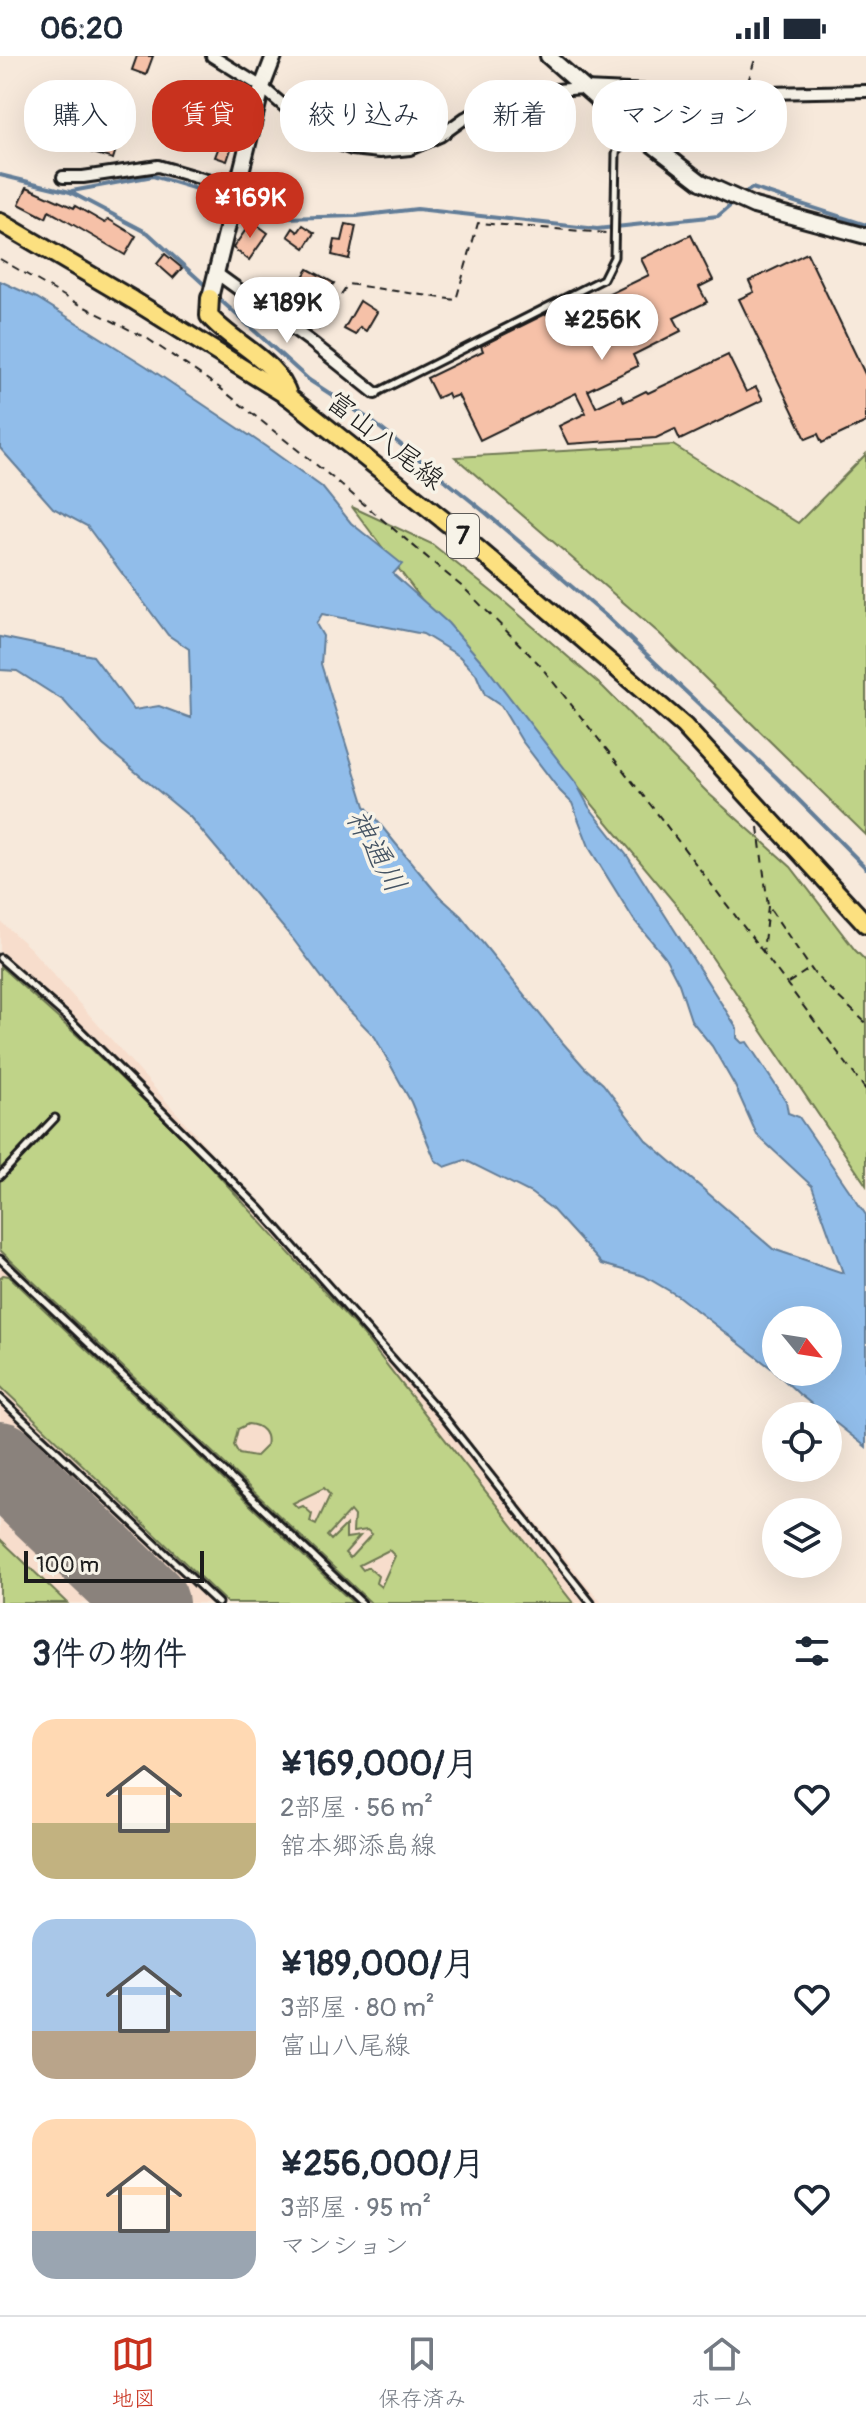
<!DOCTYPE html>
<html lang="ja">
<head>
<meta charset="utf-8">
<style>
  :root { --surface:#fff; --page:#f2f2f3; --text:#1f2937; --muted:#747a83; --line:#e0e1e3; --accent:#c8321e }
  body { margin:0; font-family:Pangolin,"Klee One",sans-serif; background:var(--page); color:var(--text); height:100vh; display:flex; flex-direction:column; font-size:30px; white-space:nowrap }
  * { box-sizing:border-box; margin:0 }
  p { font-size:26px; color:var(--muted) }
  .icon { flex:none; width:44px; height:44px; fill:none; stroke:currentColor; stroke-width:2; stroke-linecap:round; stroke-linejoin:round }
  .map { position:relative; height:1547px; overflow:hidden }
  .sheet { display:flex; flex-direction:column; background:var(--surface); flex:1 }
  .sheet>* { flex:none }
  .guide { position:absolute; left:24px; top:24px; width:818px; height:72px; display:flex; gap:16px }
  .needle { width:52px; rotate:120deg }
  .controls { position:absolute; left:762px; top:1250px; display:grid; gap:16px }
  .controls a { display:grid; place-items:center; width:80px; height:80px; border-radius:50%; background:var(--surface); box-shadow:0 8px 32px #0002; font-size:40px }
  .scale { position:absolute; left:24px; bottom:20px; width:180px; box-sizing:border-box; padding-left:8px; border:4px solid #1c1c1c; border-top:0; font-size:22px; line-height:28px; white-space:nowrap; color:#1c1c1c; -webkit-text-stroke:6px #f7f3e8; paint-order:stroke }
  .price { position:absolute; translate:-50% -68px; padding:0 18px; border-radius:28px; background:#fff; color:#222; font-size:26px; line-height:52px; filter:drop-shadow(0 2px 4px #0008) }
  .price::after { content:''; position:absolute; left:50%; top:48px; width:24px; height:18px; margin-left:-12px; background:inherit; clip-path:polygon(0 0,100% 0,50% 100%) }
  .price.on { background:var(--accent); color:#fff }
  ul { padding:0; list-style:none }
  li { display:flex; align-items:center; gap:24px; height:200px; padding:0 32px }
  li span { display:grid; place-items:center; flex:none; width:224px; height:160px; border-radius:24px; color:#555 }
  li>.icon { margin-inline-start:auto }
  span .icon { width:96px; height:96px; fill:#fffc; stroke-width:1 }
  li b { font-size:34px }
  h2 { display:flex; justify-content:space-between; align-items:center; height:96px; padding:0 32px; font-size:34px }
  .chip { padding:0 28px; border-radius:32px; background:var(--surface); box-shadow:0 8px 32px #0002; font-size:28px; line-height:72px }
  .chip.on { background:var(--accent); color:#fff }
  .status { display:flex; justify-content:space-between; align-items:center; height:56px; padding:0 40px; background:var(--surface); direction:ltr }
  .status svg { height:22px; fill:currentColor }
  .dock { display:flex; justify-content:space-around; align-items:center; height:112px; border-top:2px solid var(--line); background:var(--surface); font-size:22px; color:var(--muted) }
  .dock a { display:grid; justify-items:center; gap:4px }
  .dock .on { color:var(--accent) }
  .map>svg:first-child { display:block }
  .built { fill:#f7ddcc }
  .green { fill:#bfd388; stroke:#6e7852; stroke-width:2; fill-rule:evenodd }
  .water { fill:#91bdea; stroke:#627d98; stroke-width:2; fill-rule:evenodd }
  .lines { fill:none; stroke-linecap:round; stroke-linejoin:round }
  .stream { stroke:#627d98; stroke-width:4 }
  .runway { stroke:#8a827c; stroke-width:82 }
  .building { fill:#f6c1a8; stroke:#1c1c1c; stroke-width:2 }
  .lane-casing { stroke:#1c1c1c; stroke-width:11 }
  .street-casing { stroke:#1c1c1c; stroke-width:16 }
  .secondary-casing { stroke:#1c1c1c; stroke-width:20 }
  .primary-casing { stroke:#1c1c1c; stroke-width:22 }
  .path { stroke:#1c1c1c; stroke-width:2; stroke-dasharray:8 6; stroke-linecap:butt }
  .lane { stroke:#f7f3e8; stroke-width:5 }
  .street { stroke:#f7f3e8; stroke-width:10 }
  .secondary { stroke:#f7f3e8; stroke-width:14 }
  .primary { stroke:#fce080; stroke-width:16 }
  .labels { text-anchor:middle; dominant-baseline:central; stroke-width:7; stroke-linejoin:round; paint-order:stroke }
  .shield { fill:#f7f3e8; stroke:#5e5c59; stroke-width:2 }
  .shield-label { font-size:26px; font-weight:bold; fill:#1c1c1c }
  .street-label { font-size:28px; fill:#1c1c1c; stroke:#f7f3e8 }
  .water-label { font-size:30px; font-style:italic; fill:#455464; stroke:#f7f3e8 }
</style>
</head>
<body>
<div class="status"><b>06:20</b><svg viewBox="0 0 49 12"><path d="M0 12V9h3v3zM5 12V6h3v6zM10 12V3h3v9zM15 12V0h3v12zM26 1h20v11H26zM47 4h2v5h-2z"/></svg></div>
<div class="map">
<svg width="866" height="1547" viewBox="0 0 866 1547">
  <rect width="100%" height="100%" fill="#f7e9db"/>
  <filter id="ink" filterUnits="userSpaceOnUse"><feTurbulence type="fractalNoise" baseFrequency=".0125" numOctaves="2"/><feDisplacementMap in="SourceGraphic" scale="16" xChannelSelector="R" yChannelSelector="G"/><feConvolveMatrix kernelMatrix="1 2 1 2 8 2 1 2 1" color-interpolation-filters="sRGB"/></filter>
  <g filter="url(#ink)">
    <polygon class="built" points="0,865 30,892 491,1411 602,1547 0,1547"/>
    <g class="green">
      <polygon points="673,389 798,467 866,398 866,779 660,578 455,401"/>
      <polygon points="352,451 432,488 501,543 603,631 708,737 791,811 855,894 866,905 866,1129 678,851 422,544"/>
      <path d="M0,910L80,982L198,1097L361,1276L573,1547H371L0,1194ZM248,1368C261,1369 269,1377 266,1390L255,1401L239,1398L234,1389L238,1373ZM324,1432L330,1439L316,1469L310,1466L312,1458L303,1450L298,1452L293,1447ZM350,1455L354,1460L353,1476L367,1474L372,1478L350,1502L345,1497L360,1480L346,1482V1469L331,1484L327,1480ZM389,1494L395,1500L381,1531L376,1527L378,1520L368,1511L363,1514L359,1509Z"/>
      <polygon points="3,1219 9,1220 353,1547 227,1547 0,1330 0,1222"/>
      <polygon points="0,1483 67,1547 0,1547"/>
    </g>
    <path class="water" d="M0,225L37,242L146,310L265,390L322,431L351,467L402,508L393,518L448,567L483,607L576,727L589,751L628,801L737,972V982L742,987L747,986L786,1045L788,1057L799,1061L866,1159V1391L799,1338L771,1312L678,1240L644,1220L602,1208L552,1153L531,1137L465,1104L445,1111L435,1104L411,1046L375,981L338,943L293,883L190,761L103,689L64,645L17,615L0,614V581L93,600L134,654L159,650L191,662L189,593L168,579L87,470L53,452L0,392ZM322,558L423,578L459,600L476,618L485,639L501,650L522,685L560,735L572,747L590,793L634,864L665,901L679,928L691,964L712,990L735,1030L757,1079L812,1130L843,1217L773,1193L646,1084L603,1028L585,1012L562,986L461,860L439,840L396,788L365,750L321,608L323,580L316,568ZM776,1264H828V1316H776Z"/>
    <g class="lines">
      <g class="stream">
        <polyline points="0,119 70,136 148,177 208,232"/>
        <polyline points="72,135 153,120 230,143"/>
        <polyline points="742,139 752,132 866,169"/>
        <polyline points="239,146 284,162 357,160 417,153 597,173 718,160 736,145"/>
        <polyline points="217,241 309,324 369,363 486,457 606,560 776,721 866,812"/>
      </g>
      <polyline class="runway" points="0,1406 148,1547"/>
    </g>
    <g class="building">
      <polygon points="137,0 153,0 146,19 132,14"/>
      <polygon points="200,43 229,51 220,82 233,87 227,105 215,101 218,93 202,87 207,71 194,67"/>
      <polygon points="74,71 119,84 113,103 86,95 88,91 69,85"/>
      <polygon points="27,131 74,152 75,150 105,167 108,163 136,180 125,199 60,161 49,155 46,162 19,148"/>
      <polygon points="252,165 268,177 249,204 233,192"/>
      <polygon points="346,168 356,170 349,203 332,199 335,184 342,185"/>
      <polygon points="303,169 315,177 305,192 288,180 293,172 298,176"/>
      <polygon points="691,179 713,224 699,231 707,246 674,262 681,275 633,299 638,310 588,334 596,351 621,339 624,346 646,335 648,337 728,299 746,336 756,331 763,344 680,384 675,373 656,382 568,388 559,370 586,357 576,337 480,384 458,339 450,342 448,337 437,342 427,322 483,295 481,290 586,238 591,247 649,219 641,203"/>
      <polygon points="807,197 866,320 866,366 822,387 818,378 806,383 739,243 754,236 749,225"/>
      <polygon points="165,198 182,212 173,222 157,208"/>
      <polygon points="308,213 334,227 327,236 334,241 320,259 296,241 294,245 282,236 291,223 298,228"/>
      <polygon points="360,245 377,256 366,275 360,271 355,279 344,273"/>
    </g>
    <g class="lines">
      <defs>
        <g id="lane">
          <polyline points="376,337 603,223 614,201 616,97 631,74"/>
          <polyline points="0,902 67,961 259,1152 443,1360 591,1547"/>
          <polyline points="0,1120 55,1062"/>
          <polyline points="0,1203 362,1547"/>
          <polyline points="0,1342 218,1547"/>
        </g>
        <g id="street">
          <polyline points="212,0 262,31 305,68 331,85 352,93 380,96 410,93 440,80 465,62 500,46 541,35 584,32 719,38 866,35"/>
          <polyline points="63,121 83,121 158,110 237,133"/>
          <polyline points="216,217 310,285 375,337"/>
        </g>
        <g id="secondary">
          <polyline points="548,0 623,66 701,126 754,150 866,180"/>
          <polyline points="210,242 262,31 274,0"/>
        </g>
        <g id="primary">
          <polyline points="0,166 133,244 289,341 451,470 684,670 866,868"/>
          <path d="M210,242L209,260C233,288 278,304 289,341"/>
        </g>
      </defs>
      <use href="#lane" class="lane-casing"/>
      <use href="#street" class="street-casing"/>
      <use href="#secondary" class="secondary-casing"/>
      <use href="#primary" class="primary-casing"/>
      <g class="path">
        <polyline points="748,26 756,0"/>
        <polyline points="0,203 71,244 148,283 220,332 334,423 466,534 539,608 653,752 763,896"/>
        <polyline points="318,274 348,228 456,244 478,167 607,177"/>
        <polyline points="758,771 768,850 816,920 866,967"/>
        <polyline points="768,850 763,896 866,1034"/>
        <polyline points="788,927 809,913"/>
      </g>
      <use href="#lane" class="lane"/>
      <use href="#street" class="street"/>
      <use href="#secondary" class="secondary"/>
      <use href="#primary" class="primary"/>
    </g>
  </g>
  <g class="labels">
    <rect class="shield" x="447" y="458" width="32" height="44" rx="6"/>
    <g class="shield-label">
      <text x="463" y="480">7</text>
    </g>
    <g class="street-label">
      <text transform="translate(385 385) rotate(38)">富山八尾線</text>
    </g>
    <g class="water-label">
      <text transform="translate(376 795) rotate(61)">神通川</text>
    </g>
  </g>
</svg>
<div class="controls">
<a><svg class="needle" viewBox="-14 -14 28 28"><path d="M0-13l5 13h-10z" fill="#e53935"/><path d="M0 13l5-13h-10z" fill="#747a83"/></svg></a>
<a><svg class="icon" aria-label="locate" viewBox="0 0 24 24"><circle cx="12" cy="12" r="6"/><path d="M12 2v4M12 18v4M2 12h4M18 12h4"/></svg></a>
<a><svg class="icon" aria-label="layers" viewBox="0 0 24 24"><path d="M12 4l9 5-9 5-9-5zM3 14l9 5 9-5"/></svg></a>
</div>
<div class="scale">100 m</div>
<b class="price on" style="left:250px;top:184px">¥169K</b>
<b class="price" style="left:287px;top:289px">¥189K</b>
<b class="price" style="left:602px;top:306px">¥256K</b>
<div class="guide">
<a class="chip">購入</a>
<a class="chip on">賃貸</a>
<a class="chip">絞り込み</a>
<a class="chip">新着</a>
<a class="chip">マンション</a>
</div>
</div>
<section class="sheet">
<h2>3件の物件<svg class="icon" aria-label="filters" viewBox="0 0 24 24"><path d="M4 7h16M4 17h16"/><circle cx="9" cy="7" r="2"/><circle cx="15" cy="17" r="2"/></svg></h2>
<ul>
<li><span style="background:linear-gradient(#ffd9b3 65%,#c2b280 0)"><svg class="icon" aria-label="home" viewBox="0 0 24 24"><path d="M3 11l9-7 9 7M6 9v11h12V9"/></svg></span><div><b>¥169,000/月</b><p>2部屋 · 56 m²</p><p>舘本郷添島線</p></div><svg class="icon" aria-label="heart" viewBox="0 0 24 24"><path d="M12 20l-8-8c-3-5 5-10 8-4 3-6 11-1 8 4z"/></svg></li>
<li><span style="background:linear-gradient(#a9c7e8 70%,#b9a48a 0)"><svg class="icon" aria-label="home" viewBox="0 0 24 24"><path d="M3 11l9-7 9 7M6 9v11h12V9"/></svg></span><div><b>¥189,000/月</b><p>3部屋 · 80 m²</p><p>富山八尾線</p></div><svg class="icon" aria-label="heart" viewBox="0 0 24 24"><path d="M12 20l-8-8c-3-5 5-10 8-4 3-6 11-1 8 4z"/></svg></li>
<li><span style="background:linear-gradient(#ffd9b3 70%,#9aa5b1 0)"><svg class="icon" aria-label="home" viewBox="0 0 24 24"><path d="M3 11l9-7 9 7M6 9v11h12V9"/></svg></span><div><b>¥256,000/月</b><p>3部屋 · 95 m²</p><p>マンション</p></div><svg class="icon" aria-label="heart" viewBox="0 0 24 24"><path d="M12 20l-8-8c-3-5 5-10 8-4 3-6 11-1 8 4z"/></svg></li>
</ul>
</section>
<nav class="dock">
<a class="on"><svg class="icon" aria-label="map" viewBox="0 0 24 24"><path d="M3 6l6-2 6 2 6-2v14l-6 2-6-2-6 2zM9 4v14M15 6v14"/></svg>地図</a>
<a><svg class="icon" aria-label="saved" viewBox="0 0 24 24"><path d="M7 4h10v16l-5-4-5 4z"/></svg>保存済み</a>
<a><svg class="icon" aria-label="home" viewBox="0 0 24 24"><path d="M3 11l9-7 9 7M6 9v11h12V9"/></svg>ホーム</a>
</nav>
</body>
</html>
